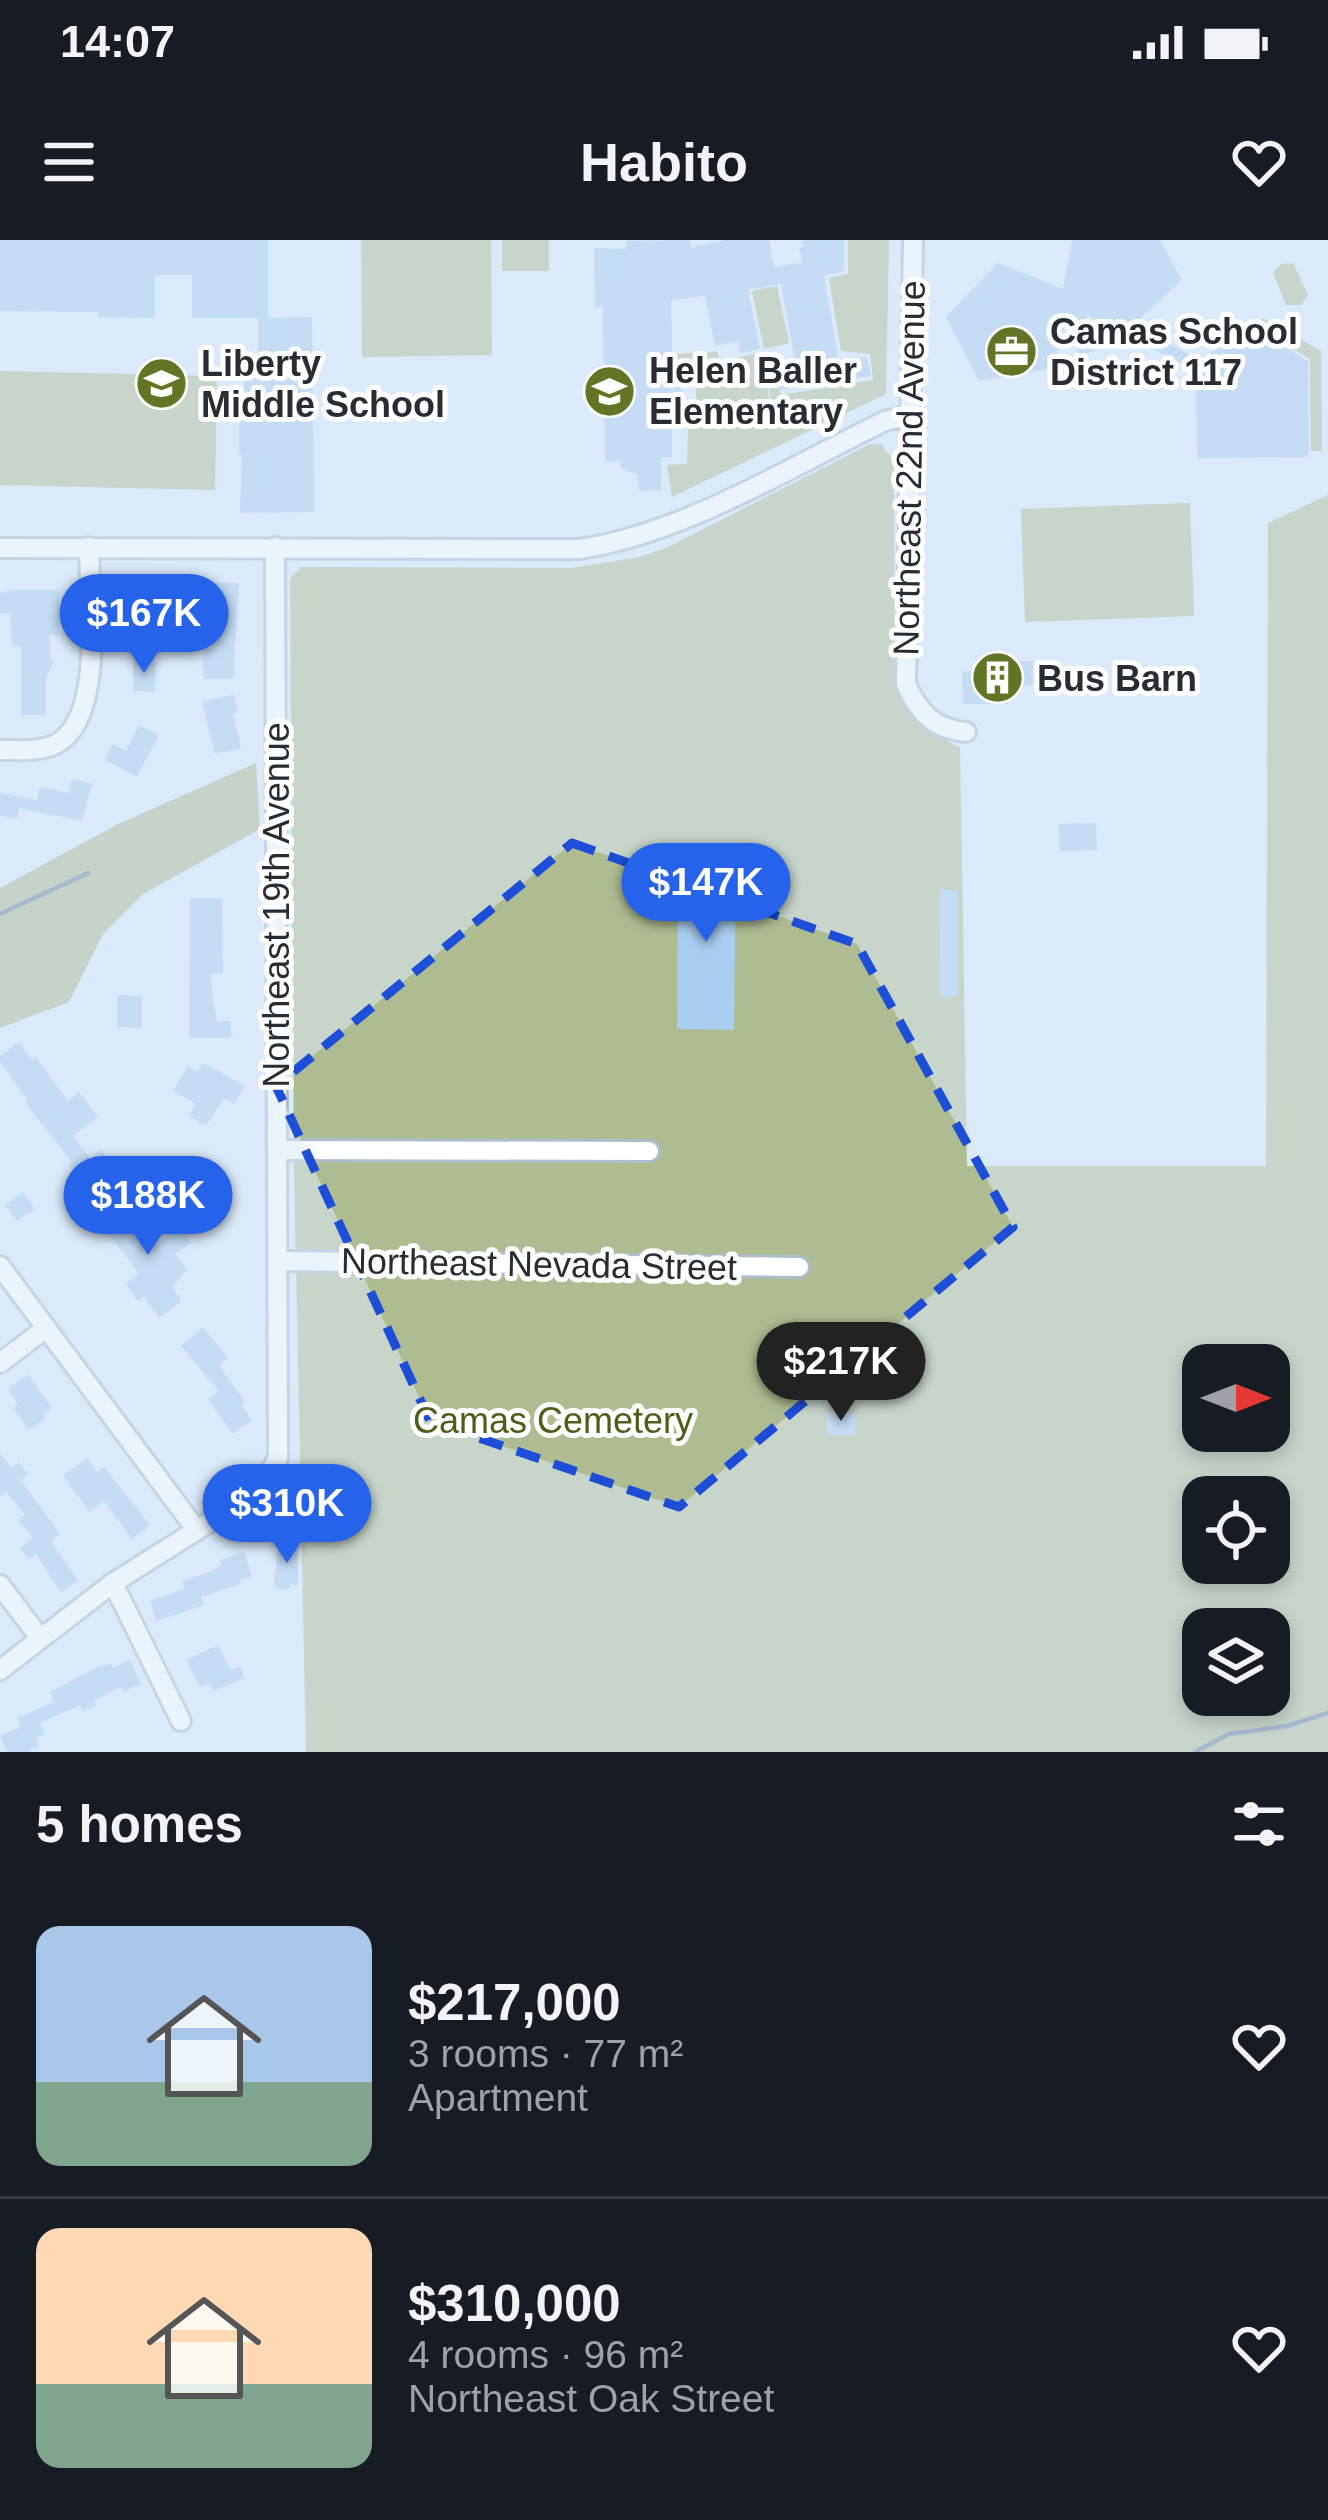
<!DOCTYPE html>
<html lang="en">
<head>
<meta charset="utf-8">
<style>
  :root { --surface:#171b24; --page:#242831; --text:#f1f3f6; --muted:#9ea1a6; --line:#363941; --accent:#2563eb }
  body { margin:0; font-family:Arial,sans-serif; background:var(--page); color:var(--text); height:100vh; display:flex; flex-direction:column; font-size:45px; white-space:nowrap }
  * { box-sizing:border-box; margin:0 }
  p { font-size:39px; color:var(--muted) }
  .icon { flex:none; width:66px; height:66px; fill:none; stroke:currentColor; stroke-width:2; stroke-linecap:round; stroke-linejoin:round }
  .map { position:relative; height:1512px; overflow:hidden }
  .sheet { display:flex; flex-direction:column; background:var(--surface); flex:1 }
  .sheet>* { flex:none }
  .needle { width:78px; rotate:90deg }
  .tools { position:absolute; left:1182px; top:1104px; display:grid; gap:24px }
  .tools a { display:grid; place-items:center; width:108px; height:108px; border-radius:24px; background:var(--surface); box-shadow:0 6px 18px #0003; font-size:60px }
  .price { position:absolute; translate:-50% -102px; padding:0 27px; border-radius:42px; background:var(--accent); color:#fff; font-size:39px; line-height:78px; filter:drop-shadow(0 3px 6px #0008) }
  .price::after { content:''; position:absolute; left:50%; top:72px; width:36px; height:27px; margin-left:-18px; background:inherit; clip-path:polygon(0 0,100% 0,50% 100%) }
  .price.active { background:#222; color:#fff }
  ul { padding:0; list-style:none }
  li { display:flex; align-items:center; gap:36px; height:300px; padding:0 36px }
  li+li { border-top:3px solid var(--line) }
  li span { display:grid; place-items:center; flex:none; width:336px; height:240px; border-radius:24px; color:#555 }
  li>.icon { margin-inline-start:auto }
  span .icon { width:144px; height:144px; fill:#fffc; stroke-width:1 }
  li b { font-size:51px }
  h2 { display:flex; justify-content:space-between; align-items:center; height:144px; padding:0 36px; font-size:51px }
  .status { display:flex; justify-content:space-between; align-items:center; height:84px; padding:0 60px; background:var(--surface); direction:ltr }
  .status svg { height:33px; fill:currentColor }
  header { display:flex; justify-content:space-between; align-items:center; height:156px; padding:0 36px; background:var(--surface); font-size:54px; font-weight:700 }
  .map>svg:first-child { display:block }
  .green { fill:#afbc91; fill-rule:evenodd }
  .forest { fill:#abb88c }
  .lines { fill:none; stroke-linecap:round; stroke-linejoin:round }
  .stream { stroke:#66819a; stroke-width:4.5 }
  .building { fill:#a9cef0 }
  .minor-casing { stroke:#adbdcc; stroke-width:24 }
  .minor { stroke:#fff; stroke-width:18 }
  .marked { fill:none; stroke:#1d4ed8; stroke-width:9; stroke-dasharray:24 15; stroke-linejoin:round }
  .labels { text-anchor:middle; dominant-baseline:central; stroke-width:10; stroke-linejoin:round; paint-order:stroke }
  .poi-label { font-size:36px; font-weight:bold; fill:#272d33; stroke:#fff; text-anchor:start }
  .street-label { font-size:36px; fill:#272d33; stroke:#fff }
  .park-label { font-size:36px; fill:#4e5d1a; stroke:#fff }
</style>
</head>
<body>
<div class="status"><b>14:07</b><svg viewBox="0 0 49 12"><path d="M0 12V9h3v3zM5 12V6h3v6zM10 12V3h3v9zM15 12V0h3v12zM26 1h20v11H26zM47 4h2v5h-2z"/></svg></div>
<header><svg class="icon" aria-label="menu" viewBox="0 0 24 24"><path d="M4 6h16M4 12h16M4 18h16"/></svg>Habito<svg class="icon" aria-label="heart" viewBox="0 0 24 24"><path d="M12 20l-8-8c-3-5 5-10 8-4 3-6 11-1 8 4z"/></svg></header>
<div class="map">
<svg width="1328" height="1512" viewBox="0 0 1328 1512">
  <rect width="100%" height="100%" fill="#daeafa"/>
  <g class="green">
    <polygon points="361,0 491,0 492,115 362,117"/>
    <rect x="502" y="0" width="47" height="31"/>
    <polygon points="848,0 889,0 886,154 672,257 667,225 687,224 688,190 696,187 696,142 675,141 675,114 717,112 720,123 729,121 735,143 732,119 760,113 773,177 767,134 774,132 781,155 873,140 870,114 841,111 829,38 848,34"/>
    <polygon points="1293,23 1308,55 1301,65 1286,65 1273,33 1281,24"/>
    <polygon points="777,46 789,103 764,109 752,51"/>
    <polygon points="1262,78 1321,111 1322,211 1311,211 1310,119 1256,88"/>
    <polygon points="0,131 217,136 215,250 0,245"/>
    <path d="M881,204L894,221L895,439C907,475 925,493 960,507L967,926H1266L1268,283L1328,255V1512H306L294,927L290,339L301,327L572,328L640,317L668,307L868,205ZM1203,1125H1269V1191H1203ZM1203,1257H1269V1323H1203ZM1203,1389H1269V1455H1203Z"/>
    <polygon points="1190,263 1194,376 1025,382 1021,269"/>
  </g>
  <polygon class="forest" points="256,523 260,589 143,654 103,694 69,762 0,788 0,648 118,584"/>
  <g class="lines">
    <g class="stream">
      <polyline points="0,674 88,633"/>
      <polyline points="1195,1512 1229,1494 1287,1486 1328,1473"/>
    </g>
  </g>
  <g class="building">
    <polygon points="0,0 268,0 268,78 312,77 314,272 240,273 242,215 239,215 239,171 245,171 244,124 258,124 258,78 192,78 192,35 155,35 155,78 98,77 98,72 0,71"/>
    <polygon points="690,0 691,7 726,0 769,0 774,28 803,22 799,8 804,6 802,0 844,0 844,31 824,36 839,123 867,117 871,136 779,150 776,131 796,127 781,44 748,50 760,109 740,113 738,101 715,106 705,56 671,60 673,147 681,147 682,189 672,189 672,217 661,218 661,250 639,251 638,235 620,228 622,221 605,221 603,67 595,67 594,8 626,9 627,1"/>
    <polygon points="1072,0 1160,0 1182,40 1134,84 1199,120 1252,88 1308,121 1309,217 1197,218 1196,131 1085,74 1101,107 1081,117 1065,84 1053,128 979,141 946,77 998,23 1063,49"/>
    <polygon points="183,342 239,343 233,439 204,439 203,423 205,408 212,408 212,382 188,380 185,370 150,370 150,393 125,393 125,350 183,350"/>
    <polygon points="13,350 59,350 59,395 50,395 50,419 55,421 46,437 46,475 21,475 21,406 12,406 10,373 0,374 0,353"/>
    <polygon points="133,420 156,421 155,452 133,451"/>
    <polygon points="986,421 1033,421 1033,445 1008,446 1008,464 963,464 962,431 986,431"/>
    <polygon points="234,454 238,473 233,474 241,508 215,514 202,462"/>
    <polygon points="139,485 159,495 137,537 105,520 113,504 126,511"/>
    <polygon points="72,539 92,544 82,581 19,568 17,579 0,576 0,553 37,560 40,547 69,553"/>
    <polygon points="1096,583 1097,610 1060,611 1059,584"/>
    <polygon points="678,620 736,620 734,790 677,789"/>
    <polygon points="940,650 958,650 958,757 939,757"/>
    <polygon points="190,658 222,658 223,733 211,734 213,761 217,781 231,781 231,798 189,798"/>
    <polygon points="117,755 142,756 142,788 117,787"/>
    <polygon points="19,802 32,820 36,817 68,861 79,852 98,877 73,896 90,918 101,910 110,923 84,946 69,924 72,922 25,863 28,861 0,822 0,816"/>
    <polygon points="203,823 245,846 234,864 224,858 206,886 189,876 196,864 173,851 188,826 197,832"/>
    <polygon points="23,952 35,969 17,981 5,965"/>
    <polygon points="132,959 133,973 155,1005 181,987 191,1003 176,1014 187,1030 172,1047 182,1061 159,1078 144,1057 138,1061 126,1044 139,1034 109,994 108,961"/>
    <polygon points="203,1087 228,1118 219,1126 245,1161 242,1166 252,1180 233,1194 208,1159 219,1151 181,1106"/>
    <polygon points="28,1134 52,1168 43,1174 46,1178 29,1190 13,1168 18,1164 8,1149"/>
    <polygon points="827,1173 855,1173 856,1195 827,1195"/>
    <polygon points="0,1213 12,1228 19,1222 28,1234 21,1240 60,1294 51,1302 78,1340 61,1353 36,1314 29,1319 20,1308 33,1297 18,1280 25,1275 6,1252 0,1257"/>
    <polygon points="87,1218 97,1232 104,1227 150,1285 132,1299 104,1261 90,1272 63,1236"/>
    <polygon points="279,1301 298,1303 298,1345 290,1345 290,1349 276,1349 274,1343"/>
    <polygon points="244,1312 252,1336 239,1340 241,1344 201,1357 204,1365 156,1381 150,1361 185,1349 182,1341 210,1332 221,1325 220,1320"/>
    <polygon points="218,1405 231,1430 240,1426 245,1438 213,1451 210,1443 200,1447 186,1420"/>
    <polygon points="130,1420 141,1444 124,1452 121,1447 94,1460 96,1465 83,1471 80,1465 40,1483 45,1494 36,1498 39,1506 27,1512 7,1512 0,1496 21,1487 17,1478 54,1462 50,1452 95,1428 111,1424 113,1428"/>
  </g>
  <g class="lines">
    <defs>
      <g id="minor">
        <path d="M913,0L906,444C919,473 934,489 966,492"/>
        <path d="M0,308L579,309C681,295 792,226 885,181L911,175"/>
        <path d="M0,510C18,510 40,512 56,504C106,478 89,355 89,307"/>
        <polyline points="277,910 649,911"/>
        <polyline points="278,1021 799,1027"/>
        <polyline points="0,1026 195,1288"/>
        <polyline points="0,1123 46,1088"/>
        <polyline points="113,1343 181,1481"/>
        <polyline points="0,1345 40,1398"/>
        <polyline points="0,1430 113,1343 259,1251 278,1218 275,307"/>
      </g>
    </defs>
    <use href="#minor" class="minor-casing"/>
    <use href="#minor" class="minor"/>
  </g>
  <path d="M0 0H1328V1512H0ZM572,603L857,704L1013,987L679,1267L430,1181L276,846Z" fill="#daeafa" fill-opacity=".55" fill-rule="evenodd"/>
  <path class="marked" d="M572,603L857,704L1013,987L679,1267L430,1181L276,846Z"/>
  <defs>
    <symbol id="office-disc" viewBox="-11 -11 22 22"><circle r="9.5" fill="#627524" stroke="#fff"/><path d="M-6-3h4V-5.5h4V-3h4V5H-6ZM-1-4.5V-3h2v-1.5ZM-6 0V1H6V0Z" fill="#fff"/></symbol>
    <symbol id="school-disc" viewBox="-11 -11 22 22"><circle r="9.5" fill="#627524" stroke="#fff"/><path d="M0-5L7-2L0 1L-7-2ZM-4 1L0 2.5L4 1V4Q0 6-4 4Z" fill="#fff"/></symbol>
    <symbol id="building-disc" viewBox="-11 -11 22 22"><circle r="9.5" fill="#627524" stroke="#fff"/><path d="M-4-6H4V6H1V3H-1V6H-4ZM-2.5-4.3h1.7v1.8h-1.7ZM.8-4.3h1.7v1.8H.8ZM-2.5-1h1.7V.8h-1.7ZM.8-1h1.7V.8H.8Z" fill="#fff"/></symbol>
  </defs>
  <g fill-rule="evenodd">
    <use href="#office-disc" x="982" y="82" width="59" height="59"/>
    <use href="#school-disc" x="132" y="114" width="59" height="59"/>
    <use href="#school-disc" x="580" y="122" width="59" height="59"/>
    <use href="#building-disc" x="968" y="408" width="59" height="59"/>
  </g>
  <g class="labels">
    <g class="poi-label">
      <text x="1050" y="91">Camas School<tspan x="1050" dy="41">District 117</tspan></text>
      <text x="201" y="123">Liberty<tspan x="201" dy="41">Middle School</tspan></text>
      <text x="649" y="130">Helen Baller<tspan x="649" dy="41">Elementary</tspan></text>
      <text x="1037" y="438">Bus Barn</text>
    </g>
    <g class="street-label">
      <text transform="translate(909 228) rotate(-89)">Northeast 22nd Avenue</text>
      <text transform="translate(276 665) rotate(-90)">Northeast 19th Avenue</text>
      <text transform="translate(539 1024) rotate(1)">Northeast Nevada Street</text>
    </g>
    <g class="park-label">
      <text x="553" y="1180">Camas Cemetery</text>
    </g>
  </g>
</svg>
<div class="tools">
<a><svg class="needle" viewBox="-14 -14 28 28"><path d="M0-13l5 13h-10z" fill="#e53935"/><path d="M0 13l5-13h-10z" fill="#9ea1a6"/></svg></a>
<a><svg class="icon" aria-label="locate" viewBox="0 0 24 24"><circle cx="12" cy="12" r="6"/><path d="M12 2v4M12 18v4M2 12h4M18 12h4"/></svg></a>
<a><svg class="icon" aria-label="layers" viewBox="0 0 24 24"><path d="M12 4l9 5-9 5-9-5zM3 14l9 5 9-5"/></svg></a>
</div>
<b class="price" style="left:144px;top:436px">$167K</b>
<b class="price" style="left:706px;top:705px">$147K</b>
<b class="price" style="left:148px;top:1018px">$188K</b>
<b class="price active" style="left:841px;top:1184px">$217K</b>
<b class="price" style="left:287px;top:1326px">$310K</b>
</div>
<section class="sheet">
<h2>5 homes<svg class="icon" aria-label="filters" viewBox="0 0 24 24"><path d="M4 7h16M4 17h16"/><circle cx="9" cy="7" r="2"/><circle cx="15" cy="17" r="2"/></svg></h2>
<ul>
<li><span style="background:linear-gradient(#a9c7e8 65%,#7fa58c 0)"><svg class="icon" aria-label="home" viewBox="0 0 24 24"><path d="M3 11l9-7 9 7M6 9v11h12V9"/></svg></span><div><b>$217,000</b><p>3 rooms · 77 m²</p><p>Apartment</p></div><svg class="icon" aria-label="heart" viewBox="0 0 24 24"><path d="M12 20l-8-8c-3-5 5-10 8-4 3-6 11-1 8 4z"/></svg></li>
<li><span style="background:linear-gradient(#ffd9b3 65%,#7fa58c 0)"><svg class="icon" aria-label="home" viewBox="0 0 24 24"><path d="M3 11l9-7 9 7M6 9v11h12V9"/></svg></span><div><b>$310,000</b><p>4 rooms · 96 m²</p><p>Northeast Oak Street</p></div><svg class="icon" aria-label="heart" viewBox="0 0 24 24"><path d="M12 20l-8-8c-3-5 5-10 8-4 3-6 11-1 8 4z"/></svg></li>
</ul>
</section>
</body>
</html>
